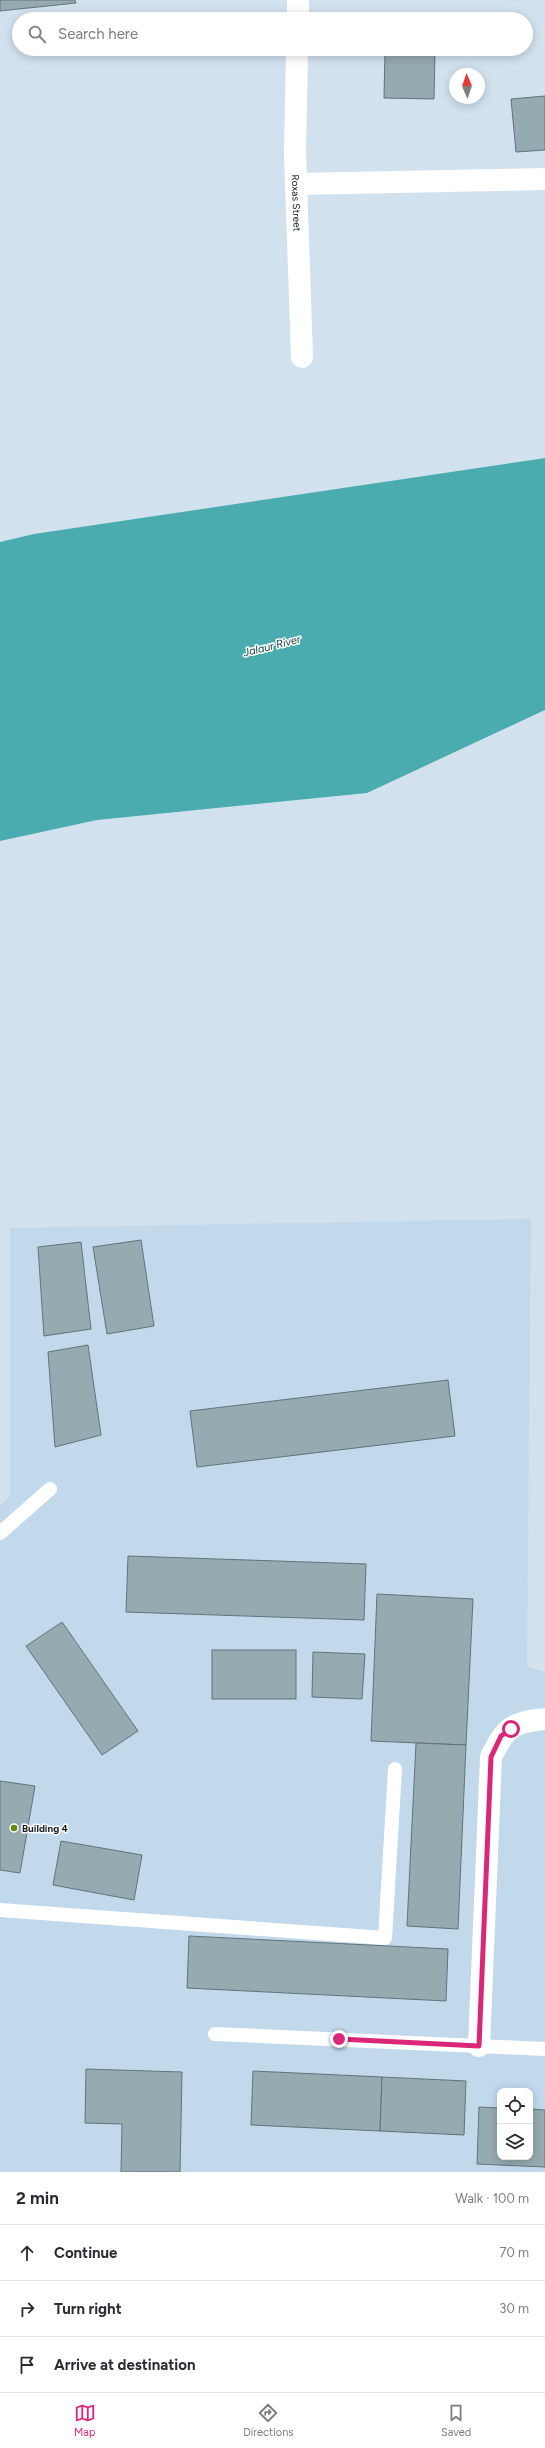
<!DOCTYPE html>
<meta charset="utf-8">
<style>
body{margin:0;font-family:Figtree,sans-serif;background:#f7f7f7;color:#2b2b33}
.controls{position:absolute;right:12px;bottom:12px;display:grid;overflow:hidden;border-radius:8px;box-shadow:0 2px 10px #0003}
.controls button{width:36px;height:36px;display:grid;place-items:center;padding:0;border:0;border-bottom:1px solid #e1e1e2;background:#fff;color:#2b2b33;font:20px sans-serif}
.compass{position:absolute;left:449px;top:68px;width:36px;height:36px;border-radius:50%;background:#fff;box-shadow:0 2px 10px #0003;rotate:358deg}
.stop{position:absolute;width:12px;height:12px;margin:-9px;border:3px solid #db2777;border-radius:50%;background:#fff}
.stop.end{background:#db2777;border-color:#fff;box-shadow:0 1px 4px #0008}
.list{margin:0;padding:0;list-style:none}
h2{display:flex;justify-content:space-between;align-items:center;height:52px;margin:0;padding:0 16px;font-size:17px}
h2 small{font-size:13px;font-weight:400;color:#7c7c81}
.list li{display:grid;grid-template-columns:26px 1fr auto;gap:12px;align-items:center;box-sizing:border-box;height:56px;padding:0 16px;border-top:1px solid #e1e1e2}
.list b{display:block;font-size:15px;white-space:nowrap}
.list em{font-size:13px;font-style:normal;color:#7c7c81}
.icon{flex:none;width:22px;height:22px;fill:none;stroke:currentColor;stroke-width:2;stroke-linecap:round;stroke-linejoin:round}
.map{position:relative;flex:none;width:545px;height:2172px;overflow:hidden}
.search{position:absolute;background:#fff;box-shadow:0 2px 10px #0003;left:12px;right:12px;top:12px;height:44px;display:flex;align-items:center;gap:10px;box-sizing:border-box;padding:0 14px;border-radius:22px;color:#7c7c81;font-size:15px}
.sheet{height:220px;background:#fff}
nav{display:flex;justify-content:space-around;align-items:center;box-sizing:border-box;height:56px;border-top:1px solid #e1e1e2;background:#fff;font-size:11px;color:#7c7c81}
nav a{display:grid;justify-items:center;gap:2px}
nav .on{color:#db2777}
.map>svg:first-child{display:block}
.built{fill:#c2d8eb;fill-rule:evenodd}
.water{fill:#4bacaf}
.building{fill:#96aab1;stroke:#61747b}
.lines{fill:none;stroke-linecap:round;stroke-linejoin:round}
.service{stroke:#fff;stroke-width:14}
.minor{stroke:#fff;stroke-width:22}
.route{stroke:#db2777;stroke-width:5}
.poi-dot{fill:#5e8916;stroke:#fff;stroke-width:1.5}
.labels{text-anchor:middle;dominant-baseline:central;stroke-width:3;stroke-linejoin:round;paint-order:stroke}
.street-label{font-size:10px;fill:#141a1e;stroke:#fff}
.poi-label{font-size:10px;font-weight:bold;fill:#141a1e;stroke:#fff;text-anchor:start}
.water-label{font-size:11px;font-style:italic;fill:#134041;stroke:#fff}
</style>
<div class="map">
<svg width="545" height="2172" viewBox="0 0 545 2172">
<rect width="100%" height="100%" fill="#d2e1ee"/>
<path class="built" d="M531,1219L527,1667L545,1672V2172H0V1506L10,1495V1228ZM500,2091H530V2157H500Z"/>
<path class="water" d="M545,458V710L367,793L97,820L0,841V542L34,534Z"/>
<g class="building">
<path d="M0,0H75L76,3L0,11Z"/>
<path d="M385,49H435L434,99L384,98Z"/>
<path d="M545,96V150L516,152L511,99Z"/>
<path d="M141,1240L154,1326L107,1334L93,1247Z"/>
<path d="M81,1242L91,1329L44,1336L38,1247Z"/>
<path d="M88,1345L101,1435L55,1447L48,1352Z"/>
<path d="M448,1380L455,1436L197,1467L190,1411Z"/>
<path d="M128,1556L366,1564L364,1620L126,1612Z"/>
<path d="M377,1594L473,1599L466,1745L371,1741Z"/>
<path d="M62,1622L138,1731L102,1755L26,1646Z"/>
<rect x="212" y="1650" width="84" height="49"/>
<path d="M313,1652L365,1654L362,1699L312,1697Z"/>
<path d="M416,1743L466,1745L458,1929L407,1926Z"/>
<path d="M0,1781L35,1786L20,1873L0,1870Z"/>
<path d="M61,1841L142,1855L134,1900L53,1885Z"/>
<path d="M189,1936L448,1949L446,2001L187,1988Z"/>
<path d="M86,2069L182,2072L180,2172H121L122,2124L85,2123Z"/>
<path d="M253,2071L382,2077L380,2131L251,2125Z"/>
<path d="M382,2077L466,2081L464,2135L380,2131Z"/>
<path d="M479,2107L500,2108V2157H530V2109L545,2110V2167L477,2164Z"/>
</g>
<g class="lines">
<g class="service">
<path d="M0,1533L50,1489"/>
<path d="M0,1910L385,1938L395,1769"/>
<path d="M215,2034L545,2049"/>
</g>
<g class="minor">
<path d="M298,19V0"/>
<path id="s1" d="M297,49L295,153L302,357"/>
<path d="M296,184L545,179"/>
<path d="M479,2046L491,1757C505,1728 512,1722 545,1719"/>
</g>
</g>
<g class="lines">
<path class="route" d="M339,2039L479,2046L491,1757L501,1736L511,1729"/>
</g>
<circle class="poi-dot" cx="14" cy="1828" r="4"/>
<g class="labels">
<g class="street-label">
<text stroke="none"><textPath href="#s1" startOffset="154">Roxas Street</textPath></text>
</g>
<g class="poi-label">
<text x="22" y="1828">Building 4</text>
</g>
<g class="water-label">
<text transform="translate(272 646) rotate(-14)">Jalaur River</text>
</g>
</g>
</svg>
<div class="controls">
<button><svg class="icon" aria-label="locate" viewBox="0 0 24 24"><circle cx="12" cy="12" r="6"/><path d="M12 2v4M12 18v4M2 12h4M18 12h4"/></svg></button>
<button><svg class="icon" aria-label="layers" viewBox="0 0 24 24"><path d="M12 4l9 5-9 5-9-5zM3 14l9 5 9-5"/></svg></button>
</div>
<svg class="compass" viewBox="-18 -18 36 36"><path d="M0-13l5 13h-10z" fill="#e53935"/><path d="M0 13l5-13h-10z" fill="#7c7c81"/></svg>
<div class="stop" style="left:511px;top:1729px"></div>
<div class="stop end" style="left:339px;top:2039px"></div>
<div class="search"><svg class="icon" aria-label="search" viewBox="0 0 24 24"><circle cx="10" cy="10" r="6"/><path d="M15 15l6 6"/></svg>Search here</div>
</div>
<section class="sheet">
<h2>2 min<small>Walk · 100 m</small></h2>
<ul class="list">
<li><svg class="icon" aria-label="ahead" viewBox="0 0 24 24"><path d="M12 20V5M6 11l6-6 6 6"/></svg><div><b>Continue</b></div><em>70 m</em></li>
<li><svg class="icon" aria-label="right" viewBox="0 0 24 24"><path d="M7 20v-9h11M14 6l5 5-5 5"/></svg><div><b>Turn right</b></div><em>30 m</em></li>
<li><svg class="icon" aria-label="arrive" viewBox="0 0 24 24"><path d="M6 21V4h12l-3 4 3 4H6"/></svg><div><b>Arrive at destination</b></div></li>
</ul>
</section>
<nav>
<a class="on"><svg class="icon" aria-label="map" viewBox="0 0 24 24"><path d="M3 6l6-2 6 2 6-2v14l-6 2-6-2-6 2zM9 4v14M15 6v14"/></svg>Map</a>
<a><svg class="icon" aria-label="directions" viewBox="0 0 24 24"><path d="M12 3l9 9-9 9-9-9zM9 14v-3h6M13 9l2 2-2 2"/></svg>Directions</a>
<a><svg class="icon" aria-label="saved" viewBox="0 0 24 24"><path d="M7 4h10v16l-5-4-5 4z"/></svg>Saved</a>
</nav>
